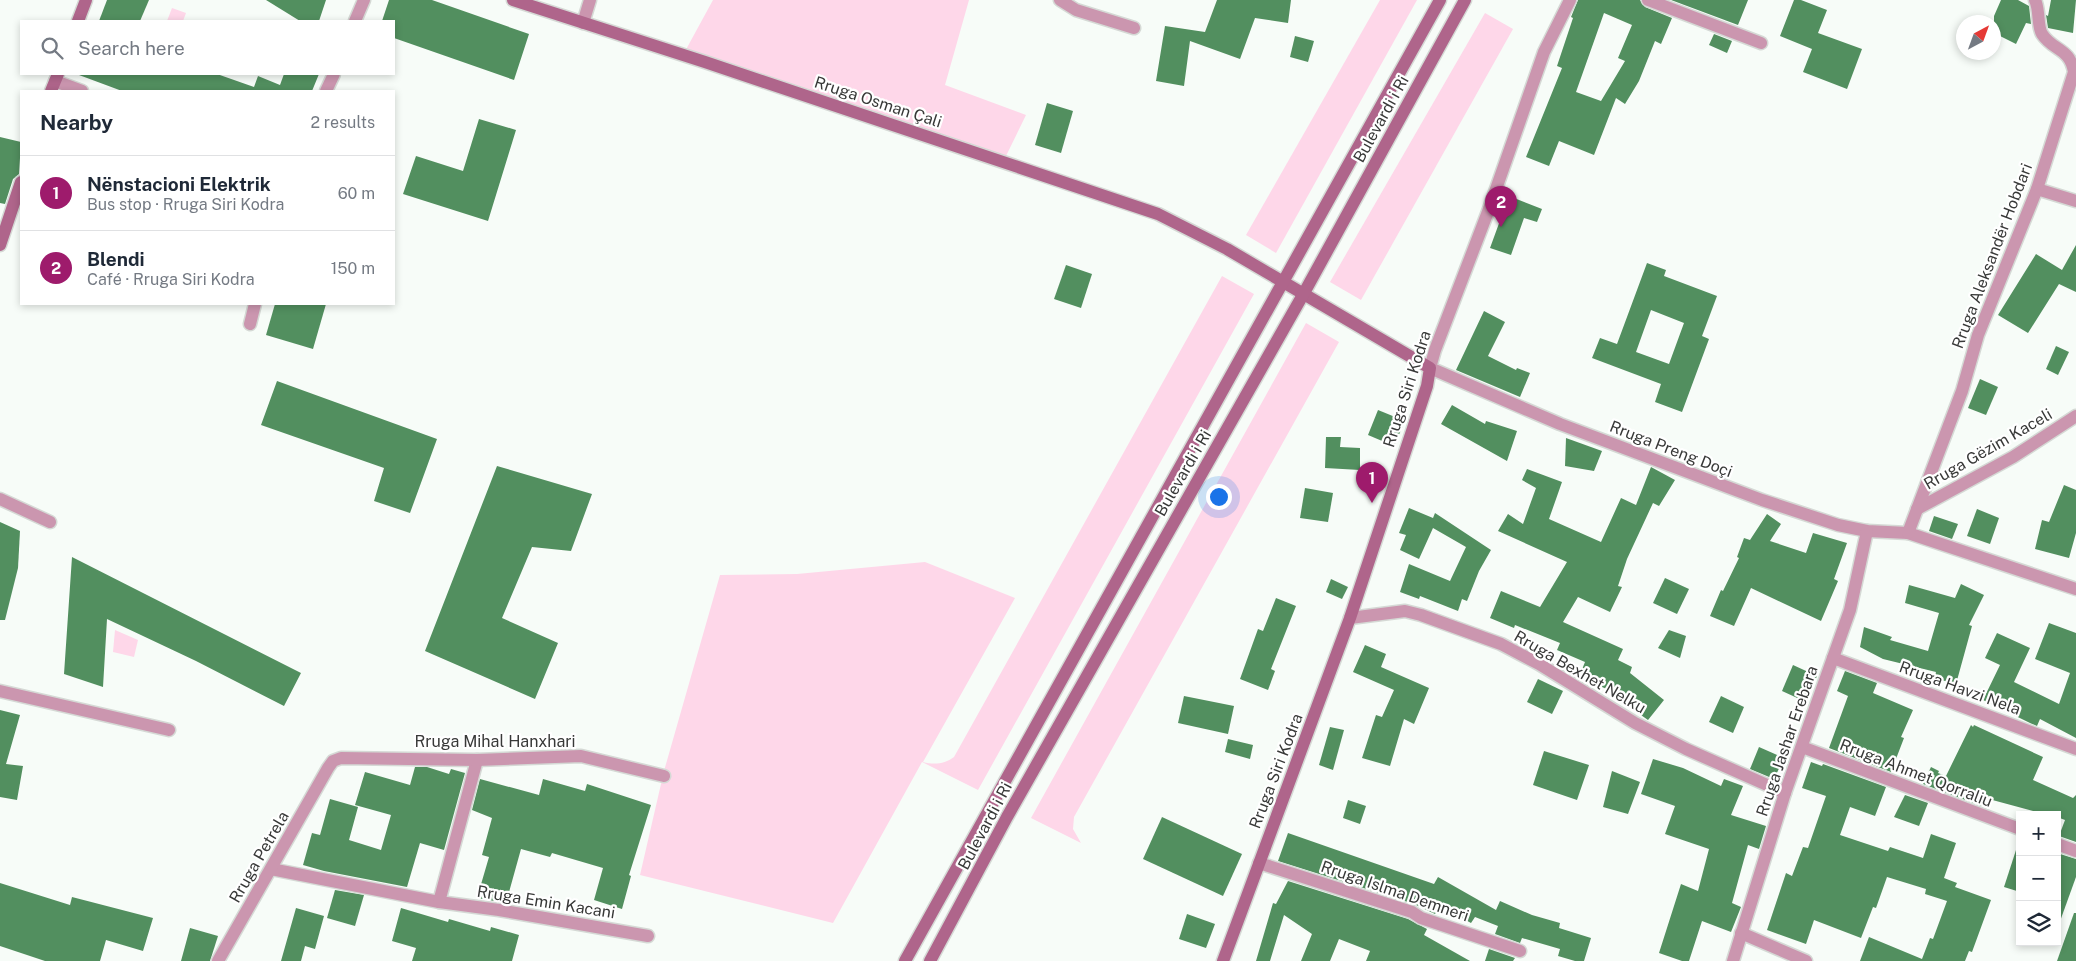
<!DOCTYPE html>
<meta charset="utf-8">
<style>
body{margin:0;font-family:"Public Sans",sans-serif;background:#f6f6f7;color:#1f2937}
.controls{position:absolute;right:15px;bottom:15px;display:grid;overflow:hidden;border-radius:0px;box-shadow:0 2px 8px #0003}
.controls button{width:45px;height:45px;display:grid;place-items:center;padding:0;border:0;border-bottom:1px solid #e0e1e3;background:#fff;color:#1f2937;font:25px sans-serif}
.compass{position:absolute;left:1956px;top:15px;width:45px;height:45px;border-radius:50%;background:#fff;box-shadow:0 2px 8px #0003;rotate:41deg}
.you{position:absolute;left:1218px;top:496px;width:18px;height:18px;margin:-12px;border:4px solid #fff;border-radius:50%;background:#1a73e8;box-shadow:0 0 0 8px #1a73e833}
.badge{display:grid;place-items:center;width:32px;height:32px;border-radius:50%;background:#9e1b6c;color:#fff;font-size:16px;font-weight:700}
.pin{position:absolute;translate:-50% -41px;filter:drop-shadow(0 1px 2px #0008)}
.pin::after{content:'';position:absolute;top:26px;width:18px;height:15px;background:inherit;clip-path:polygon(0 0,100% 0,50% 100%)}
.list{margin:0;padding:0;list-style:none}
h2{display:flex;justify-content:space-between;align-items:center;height:65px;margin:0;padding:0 20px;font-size:21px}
h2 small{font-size:16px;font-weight:400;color:#747a83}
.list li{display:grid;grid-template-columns:32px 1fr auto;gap:15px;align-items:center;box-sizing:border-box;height:75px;padding:0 20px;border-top:1px solid #e0e1e3}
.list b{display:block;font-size:19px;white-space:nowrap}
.list p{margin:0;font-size:16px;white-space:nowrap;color:#747a83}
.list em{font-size:16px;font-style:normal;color:#747a83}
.icon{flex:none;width:28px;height:28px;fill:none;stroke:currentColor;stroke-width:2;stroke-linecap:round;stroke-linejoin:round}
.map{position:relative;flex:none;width:2076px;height:961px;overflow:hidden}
.search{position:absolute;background:#fff;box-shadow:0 2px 8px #0003;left:20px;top:20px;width:375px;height:55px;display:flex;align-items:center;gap:12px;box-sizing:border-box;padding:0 18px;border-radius:0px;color:#747a83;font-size:19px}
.panel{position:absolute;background:#fff;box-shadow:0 2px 8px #0003;left:20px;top:90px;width:375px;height:215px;border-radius:0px}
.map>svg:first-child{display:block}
.green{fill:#fed7e9}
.building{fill:#528f5f;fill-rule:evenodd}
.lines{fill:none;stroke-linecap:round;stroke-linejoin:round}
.street-casing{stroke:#d5d9d5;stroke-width:15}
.secondary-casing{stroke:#d5d9d5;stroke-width:15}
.street{stroke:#cb96af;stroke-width:12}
.secondary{stroke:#af658b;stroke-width:12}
.labels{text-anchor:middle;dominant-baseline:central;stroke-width:4.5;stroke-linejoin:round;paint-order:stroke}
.street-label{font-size:16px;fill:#383938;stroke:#fff}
</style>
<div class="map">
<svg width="2076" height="961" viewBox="0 0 2076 961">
<rect width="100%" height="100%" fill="#f7fcf8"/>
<g class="green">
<path d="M713,0H969L945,85L1026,115L1005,158L683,55Z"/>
<path d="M1380,0H1417L1276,253L1246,235Z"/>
<path d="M172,8L186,13L183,21H167Z"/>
<path d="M1485,13L1513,29L1361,300L1330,282Z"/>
<path d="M1222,276L1254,294L978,790L922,762L833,923L640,875L664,771L720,575L797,574L925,562L1015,598L923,762C934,765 945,764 954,757Z"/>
<path d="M1306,323L1339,342L1074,817L1073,829L1081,843L1031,818Z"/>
<path d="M115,630L138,640L134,657L113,652Z"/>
</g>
<g class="building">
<path d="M107,0H149L140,21H99Z"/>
<path d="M266,0H326L319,21H300Z"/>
<path d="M389,0H432L529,34L514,80L394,38V21H382Z"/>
<path d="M1217,0H1291L1288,23L1255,18L1240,59L1190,41L1184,86L1156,81L1165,26L1205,32Z"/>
<path d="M1578,0H1640L1645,7L1672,18L1661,44L1655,41L1639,81L1625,104L1616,98L1594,155L1559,141L1549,166L1526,157L1562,68L1557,66L1573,18L1571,17ZM1604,13L1632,25L1618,58L1625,61L1601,101L1576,92Z"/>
<path d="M1671,0H1748L1738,25Z"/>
<path d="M1794,0H1801L1827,10L1818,33L1862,49L1847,89L1803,72L1812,49L1780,36Z"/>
<path d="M2001,0H2018L2029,6L2031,24L2026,23L2016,44L1994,33V16Z"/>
<path d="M2051,0H2076L2073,33L2048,28L2046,15L2048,16Z"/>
<path d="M1714,34L1732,41L1727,53L1709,45Z"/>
<path d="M1295,36L1314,41L1308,62L1290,57Z"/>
<path d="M79,74H217L254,87L258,76L280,85L284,74H319L312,91H122L79,75Z"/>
<path d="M1047,103L1073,111L1061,153L1035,145Z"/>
<path d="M479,119L516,130L488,221L403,194L416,156L463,171Z"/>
<path d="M0,137L21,142L19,174L13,179L5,204L0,203Z"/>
<path d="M1509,196L1542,209L1537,222L1524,218L1511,255L1490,248Z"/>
<path d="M2076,245V292L2059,284L2028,333L1998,315L2036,254L2062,270Z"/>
<path d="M1647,263L1666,270L1664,276L1717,296L1702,336L1709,339L1682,412L1655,402L1661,384L1592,358L1600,338L1617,344ZM1651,310L1684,323L1669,364L1636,352Z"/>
<path d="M1066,265L1092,274L1081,308L1054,299Z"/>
<path d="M275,304H326L313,349L266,335Z"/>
<path d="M1484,311L1505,322L1488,356L1516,370L1517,368L1530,373L1520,397L1456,370Z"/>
<path d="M2056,346L2069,352L2058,375L2046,369Z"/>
<path d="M1980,379L1998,387L1986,415L1968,408Z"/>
<path d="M277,381L437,439L410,513L374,501L384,468L261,425Z"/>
<path d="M1452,405L1485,424L1486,421L1517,431L1507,461L1441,424Z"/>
<path d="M1378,410L1405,421L1394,446L1368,435Z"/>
<path d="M1326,437H1341L1340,447L1360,448V470L1325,468Z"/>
<path d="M1566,438L1602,451L1594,471L1565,466Z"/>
<path d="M497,466L592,494L571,551L532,547L502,618L558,643L535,699L425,651Z"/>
<path d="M1651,467L1675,480L1659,506L1653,503L1627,559L1618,586L1622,587L1610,612L1578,597L1563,622L1623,649L1618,660L1632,667L1630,673L1664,700L1648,720L1621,701L1625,697L1579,677L1585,662L1557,650L1560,643L1515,625L1514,628L1490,618L1501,591L1540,607L1567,562L1498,531L1508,514L1523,524L1536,488L1522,480L1527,469L1562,482L1549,519L1601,542L1621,498L1636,505Z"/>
<path d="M2064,485L2076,490V533L2069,558L2035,549L2042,520L2049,522Z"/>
<path d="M1305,488L1333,493L1328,522L1300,518Z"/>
<path d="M1409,508L1433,518L1435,513L1491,550L1479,571L1467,601L1462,599L1458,611L1420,596L1419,599L1400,592L1409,564L1450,581L1466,547L1433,528L1419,559L1400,550L1406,535L1399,533Z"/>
<path d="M1977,509L1999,518L1990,544L1967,536Z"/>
<path d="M1767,514L1781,524L1770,541L1806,553L1813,533L1847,543L1834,579L1838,581L1821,621L1751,588L1734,626L1710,616L1721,590L1723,591L1739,558L1737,557L1744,538L1750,540Z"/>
<path d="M1934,516L1958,524L1952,539L1929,531Z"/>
<path d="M0,522L20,531L18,568L5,620H0Z"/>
<path d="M72,557L301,673L284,706L196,661L107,619L103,687L64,674Z"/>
<path d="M1665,578L1689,589L1677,614L1653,603Z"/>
<path d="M1331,579L1348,587L1342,599L1326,592Z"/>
<path d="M1961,584L1984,595L1969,625L1972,626L1956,684L1934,678L1936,672L1883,659L1860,647L1864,627L1892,637L1890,640L1928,651L1939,613L1905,603L1909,585L1955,598Z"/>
<path d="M1276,598L1296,606L1271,669L1275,671L1268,690L1240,679L1258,629L1263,631Z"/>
<path d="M2049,623L2076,633V738L2040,719L2037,726L2030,723L1983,700L2000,665L1985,658L1997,633L2030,648L2014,682L2059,704L2070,673L2035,659Z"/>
<path d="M1669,630L1686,636L1680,658L1658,648Z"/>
<path d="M1365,645L1386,654L1381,667L1429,688L1414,724L1404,719L1390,766L1362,758L1376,715L1382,717L1394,690L1353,672Z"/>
<path d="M1793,665L1817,676L1806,702L1782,691Z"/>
<path d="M1845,671L1877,683L1873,693L1913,710L1901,737L1904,738L1891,772L1829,748L1848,696L1837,691Z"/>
<path d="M1538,679L1563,691L1552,714L1527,702Z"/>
<path d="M1184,696L1234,706L1228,734L1178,723Z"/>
<path d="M1721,696L1744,707L1733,733L1709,722Z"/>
<path d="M0,710L20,715L6,764L23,766L17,800L0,797Z"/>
<path d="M1971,725L1973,727L1974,725L2043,757L2033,780L2073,798L2076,795V842L2059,836L2065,820L2057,817V815H2048L1985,798L1981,806L1923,784L1931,767L1939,771L1938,773L1946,776Z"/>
<path d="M1330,727L1344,730L1333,770L1319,765Z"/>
<path d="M1228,739L1253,745L1250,759L1225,752Z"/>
<path d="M1759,747L1784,758L1774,779L1750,769Z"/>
<path d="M1544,751L1589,765L1577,800L1533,785Z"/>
<path d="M1653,759L1683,768L1721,786L1724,779L1743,786L1731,815L1766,826L1759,849L1748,845L1732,903L1741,907L1731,932L1702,921L1689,961H1682L1659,953L1681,884L1698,891L1709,849L1665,834L1675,806L1641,794Z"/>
<path d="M1811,762L1822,766L1823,764L1886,787L1875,816L1850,807L1840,835L1888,851L1890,847L1923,858L1931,834L1956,843L1944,878L1957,883L1955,887L1991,900L1972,952L1969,951L1965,961H1860L1869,937L1922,959L1930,938L1933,939L1947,901L1925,894L1926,889L1887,877L1876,908L1873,907L1861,938L1814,920L1806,944L1767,930L1786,873L1792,876L1803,847L1808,848L1826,796L1802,788Z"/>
<path d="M415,767H427L449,774L451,769L465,773L444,850L420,843L407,887L324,871L303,865L312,833L320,835L330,799L358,807L349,840L381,850L391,815L355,805L365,772L410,785Z"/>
<path d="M1612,771L1640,782L1628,814L1603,807Z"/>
<path d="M480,779L539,795L543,779L585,791L587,784L651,805L629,875L631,876L622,909L594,900L603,868L552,853L550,857L521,849L506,903L477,898L489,857L482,855L492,818L472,810Z"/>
<path d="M1905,795L1928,803L1919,826L1894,817Z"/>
<path d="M1348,800L1366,806L1360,824L1343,818Z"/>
<path d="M1162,817L1242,854L1223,896L1143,859Z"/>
<path d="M1288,833L1434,884L1438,877L1496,910L1500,901L1532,915L1560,923L1559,928L1591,938L1584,961H1575L1558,956L1560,949L1522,938L1520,943L1495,934L1498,926L1475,917L1471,923L1440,906L1435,914L1414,904L1278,861Z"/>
<path d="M2017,847L2020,848V892L2004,887Z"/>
<path d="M2057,853L2076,859V877L2059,924L2057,923Z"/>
<path d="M1288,881L1408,919L1427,929L1424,935L1470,961H1366L1370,951L1339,939L1330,961H1301L1312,934L1284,915L1270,961H1256L1273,903L1276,904Z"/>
<path d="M0,883L70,905L72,897L153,918L143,951L106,940L100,961H45L0,946Z"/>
<path d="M335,890L364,895L355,926L327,918Z"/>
<path d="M296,908L324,916L315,949L305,946L301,961H281Z"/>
<path d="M401,908L448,922L449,919L490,931L491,927L519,935L512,961H412L416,948L392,941Z"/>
<path d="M2074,913H2076V961H2057Z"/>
<path d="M1187,914L1215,924L1206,948L1179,939Z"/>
<path d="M190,928L218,936L210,961H181Z"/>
<path d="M1489,949L1515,958L1513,961H1485Z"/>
</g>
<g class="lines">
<defs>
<g id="street">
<path d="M1060,0L1076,10L1134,28"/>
<path d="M1570,0L1544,52L1489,209L1435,350L1430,368L1560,424L1762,500L1838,525L1867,531L1908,533L2076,589"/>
<path d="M1648,0L1761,43"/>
<path d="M355,21L364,0"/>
<path d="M583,23L590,0"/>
<path d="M55,81L82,91"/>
<path d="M326,91L334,74"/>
<path d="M2037,189L2076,201"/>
<path d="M250,324L255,304"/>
<path d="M0,499L50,522"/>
<path d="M1917,509L2013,457L2076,416"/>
<path d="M1908,533L1962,391L1978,335L2037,189L2074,72C2070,48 2053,51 2042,34C2037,26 2040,10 2035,0"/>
<path d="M1350,618L1405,611L1421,615L1501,644L1539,664L1635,723L1686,749L1785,793"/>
<path d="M1833,658L2076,749"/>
<path d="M0,691L169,730"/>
<path d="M1802,747L2020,829"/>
<path d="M2057,844L2076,851"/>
<path d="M1259,863L1412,912L1421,918L1520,951"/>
<path d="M271,869L439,902L499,910L648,936"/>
<path d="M439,902L477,760"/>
<path d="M1741,933L1806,961"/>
<path d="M218,961L328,768L333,761L341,758L477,760L581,756L664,776"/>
<path d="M1733,961L1785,793L1850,610L1867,531"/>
</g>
<g id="secondary">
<path d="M513,0L705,62L1158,214L1227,249L1430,368L1427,386L1350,618L1223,961"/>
<path d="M78,21L86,0"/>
<path d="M51,91L58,74"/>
<path d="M0,245L21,182"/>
<path d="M905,961L1440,0"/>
<path d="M930,961L1007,817L1304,293L1465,0"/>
</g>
</defs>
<use href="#street" class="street-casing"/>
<use href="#secondary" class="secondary-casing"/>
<use href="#street" class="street"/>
<use href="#secondary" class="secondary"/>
</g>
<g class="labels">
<g class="street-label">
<text transform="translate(878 102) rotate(18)">Rruga Osman Çali</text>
<text transform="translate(1381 119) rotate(-61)">Bulevardi i Ri</text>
<text transform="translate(1992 256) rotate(-69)">Rruga Aleksandër Hobdari</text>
<text transform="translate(1407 389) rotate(-72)">Rruga Siri Kodra</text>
<text transform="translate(1671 449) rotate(21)">Rruga Preng Doçi</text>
<text transform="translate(1988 449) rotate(-30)">Rruga Gëzim Kaceli</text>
<text transform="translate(1183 473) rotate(-60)">Bulevardi i Ri</text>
<text transform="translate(1580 672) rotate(30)">Rruga Bexhet Nelku</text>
<text transform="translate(1960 688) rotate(20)">Rruga Havzi Nela</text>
<text x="495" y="741">Rruga Mihal Hanxhari</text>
<text transform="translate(1787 741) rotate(-71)">Rruga Jashar Erebara</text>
<text transform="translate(1276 771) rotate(-69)">Rruga Siri Kodra</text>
<text transform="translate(1916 773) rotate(21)">Rruga Ahmet Qorraliu</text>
<text transform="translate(985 826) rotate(-62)">Bulevardi i Ri</text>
<text transform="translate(259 857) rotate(-60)">Rruga Petrela</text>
<text transform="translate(1395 891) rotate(19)">Rruga Islma Demneri</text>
<text transform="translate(546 902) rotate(9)">Rruga Emin Kacani</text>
</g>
</g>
</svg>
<div class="controls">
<button>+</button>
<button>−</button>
<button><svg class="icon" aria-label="layers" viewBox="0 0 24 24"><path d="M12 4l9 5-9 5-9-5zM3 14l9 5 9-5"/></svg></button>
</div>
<svg class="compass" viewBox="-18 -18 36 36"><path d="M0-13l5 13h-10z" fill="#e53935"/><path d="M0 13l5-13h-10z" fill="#747a83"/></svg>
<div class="you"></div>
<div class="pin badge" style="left:1372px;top:503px">1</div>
<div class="pin badge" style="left:1501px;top:227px">2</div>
<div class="search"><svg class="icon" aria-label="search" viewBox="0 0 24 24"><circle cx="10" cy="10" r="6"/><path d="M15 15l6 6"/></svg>Search here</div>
<section class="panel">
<h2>Nearby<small>2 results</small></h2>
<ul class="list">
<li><span class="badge">1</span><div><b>Nënstacioni Elektrik</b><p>Bus stop · Rruga Siri Kodra</p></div><em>60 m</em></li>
<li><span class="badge">2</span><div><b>Blendi</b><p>Café · Rruga Siri Kodra</p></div><em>150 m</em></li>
</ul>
</section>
</div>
